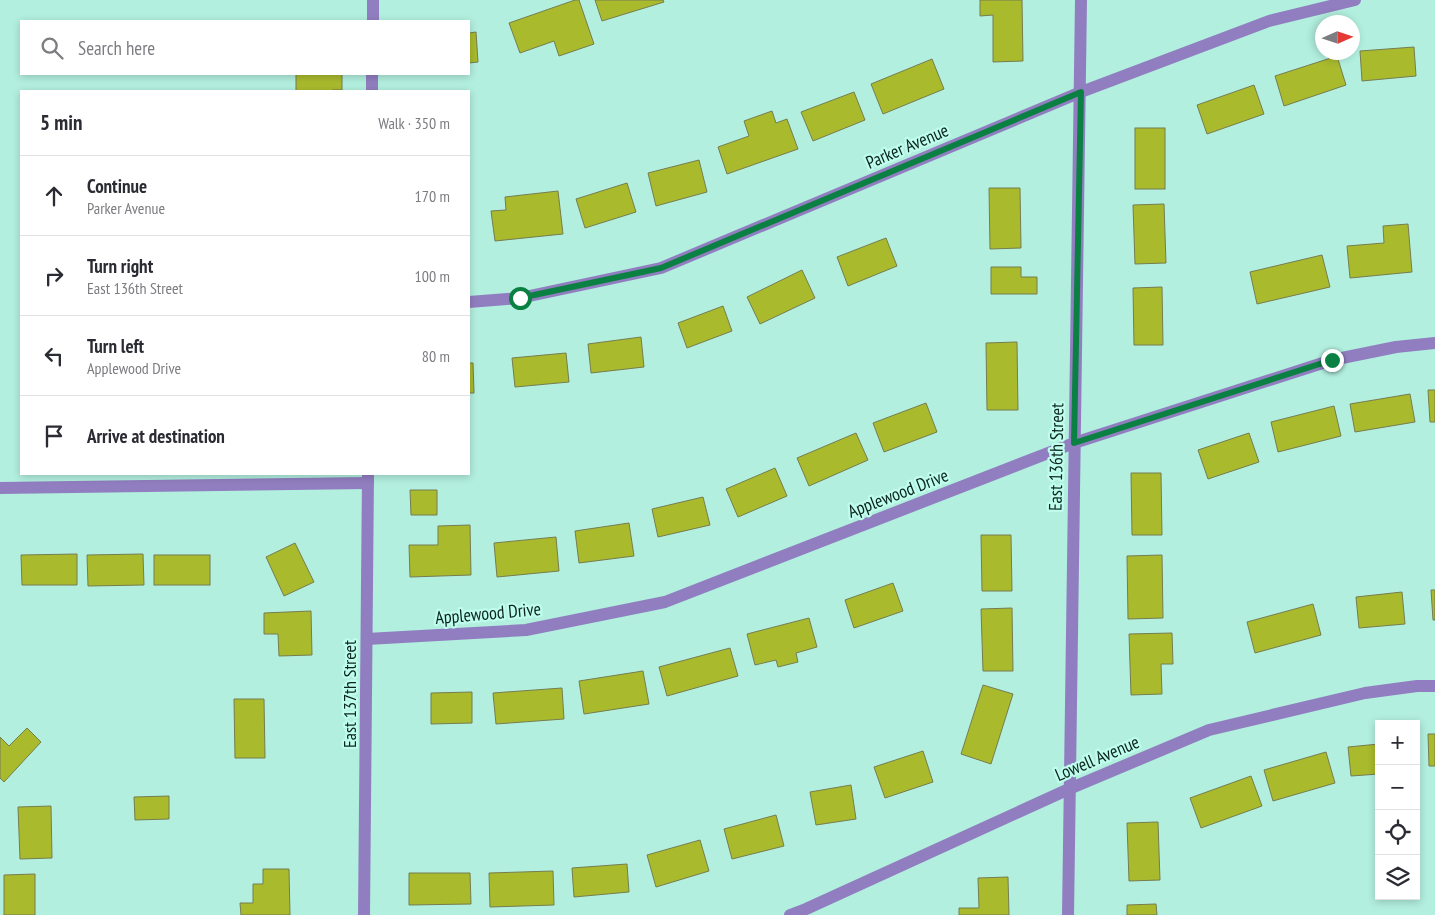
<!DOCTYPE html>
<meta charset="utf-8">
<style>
body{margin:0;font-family:"PT Sans Narrow",sans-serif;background:#f2f2f3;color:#2b2b33}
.controls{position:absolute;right:15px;bottom:15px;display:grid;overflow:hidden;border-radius:0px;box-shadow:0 2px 8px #0003}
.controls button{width:45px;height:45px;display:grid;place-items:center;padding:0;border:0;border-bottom:1px solid #e1e1e2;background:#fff;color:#2b2b33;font:25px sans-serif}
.compass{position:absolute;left:1315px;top:15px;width:45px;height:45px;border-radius:50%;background:#fff;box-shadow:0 2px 8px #0003;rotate:87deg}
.stop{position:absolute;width:15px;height:15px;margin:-11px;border:4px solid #0b8043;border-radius:50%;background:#fff}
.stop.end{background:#0b8043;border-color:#fff;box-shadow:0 1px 5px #0008}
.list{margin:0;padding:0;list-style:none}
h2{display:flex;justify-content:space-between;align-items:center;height:65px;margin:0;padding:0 20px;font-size:21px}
h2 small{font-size:16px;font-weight:400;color:#7c7c81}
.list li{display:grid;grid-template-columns:32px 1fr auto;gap:15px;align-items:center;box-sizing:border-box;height:80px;padding:0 20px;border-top:1px solid #e1e1e2}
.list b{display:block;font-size:19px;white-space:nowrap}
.list p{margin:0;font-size:16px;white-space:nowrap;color:#7c7c81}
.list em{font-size:16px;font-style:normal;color:#7c7c81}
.icon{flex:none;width:28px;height:28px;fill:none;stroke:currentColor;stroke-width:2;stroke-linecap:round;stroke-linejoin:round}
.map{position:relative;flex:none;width:1435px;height:915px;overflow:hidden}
.search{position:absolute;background:#fff;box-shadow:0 2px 8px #0003;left:20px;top:20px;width:450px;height:55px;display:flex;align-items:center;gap:12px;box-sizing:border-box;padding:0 18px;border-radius:0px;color:#7c7c81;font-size:19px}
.panel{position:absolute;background:#fff;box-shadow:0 2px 8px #0003;left:20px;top:90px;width:450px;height:385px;border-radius:0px}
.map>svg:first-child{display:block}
.building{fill:#a9ba2d;stroke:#757d50}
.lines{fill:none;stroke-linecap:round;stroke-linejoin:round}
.street{stroke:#917ec0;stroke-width:12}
.route{stroke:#0b8043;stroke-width:6}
.labels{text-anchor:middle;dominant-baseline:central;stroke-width:4.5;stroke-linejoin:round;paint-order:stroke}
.street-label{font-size:18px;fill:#0a231d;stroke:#bffdec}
</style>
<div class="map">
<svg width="1435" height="915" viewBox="0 0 1435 915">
<rect width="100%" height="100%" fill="#b2efdf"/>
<g class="building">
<path d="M575,0H579L594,44L559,56L554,41L520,53L509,23Z"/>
<path d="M595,0H663L664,2L602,21Z"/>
<path d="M980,0H1022L1023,61L993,62V15L980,16Z"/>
<path d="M476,32L478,62L469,63V33Z"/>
<path d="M1414,47L1416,76L1362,81L1360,51Z"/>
<path d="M1337,56L1346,85L1284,106L1275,76Z"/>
<path d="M932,59L944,89L883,114L871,84Z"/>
<path d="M296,74H342V90H332V91H296Z"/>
<path d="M1254,85L1264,114L1207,134L1197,105Z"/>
<path d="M854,92L865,120L813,141L801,112Z"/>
<path d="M772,111L776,123L787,119L798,149L727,174L718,147L749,136L744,121Z"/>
<rect x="1135" y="128" width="30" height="61"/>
<path d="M699,160L707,192L656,206L648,173Z"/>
<path d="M627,183L636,212L585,228L576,199Z"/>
<path d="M989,188H1020L1021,248L990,249Z"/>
<path d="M558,191L563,234L495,241L491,211L506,210L505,197Z"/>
<path d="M1164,204L1166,263L1135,264L1133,205Z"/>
<path d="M1408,224L1412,272L1350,278L1347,246L1384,243L1383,226Z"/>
<path d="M886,238L897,266L848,286L837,257Z"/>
<path d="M1322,255L1330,287L1257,304L1250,272Z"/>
<path d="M991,267H1021V277H1037V294H991Z"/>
<path d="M802,270L815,298L760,324L747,297Z"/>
<path d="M1162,287L1163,345H1134L1133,288Z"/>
<path d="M723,306L732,331L687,348L678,323Z"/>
<path d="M641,337L644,367L591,373L588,344Z"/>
<path d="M1017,342L1018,410H987L986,343Z"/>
<path d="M566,353L569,382L515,387L512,358Z"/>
<path d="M469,363H473L474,393H469Z"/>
<path d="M1428,390H1435V422H1430Z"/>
<path d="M1410,394L1415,422L1355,432L1350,404Z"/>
<path d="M926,403L937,432L884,452L873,423Z"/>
<path d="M1334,406L1341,436L1278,452L1271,422Z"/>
<path d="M856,433L868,460L809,486L797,458Z"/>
<path d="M1249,433L1259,462L1208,479L1198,450Z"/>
<path d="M775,468L787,496L738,517L726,489Z"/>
<path d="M1131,473H1161L1162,535H1132Z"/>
<path d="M410,490H437V515H411Z"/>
<path d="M703,497L710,525L658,537L652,509Z"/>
<path d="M629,523L634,556L579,563L575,531Z"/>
<path d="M470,525L471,575L410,577L409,545H438V526Z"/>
<path d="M981,535H1011L1012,591H982Z"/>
<path d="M556,537L559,571L497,577L494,543Z"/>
<path d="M295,543L314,582L284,596L266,557Z"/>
<path d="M77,554V585H22L21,555Z"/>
<path d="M143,554L144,585L88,586L87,555Z"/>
<rect x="154" y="555" width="56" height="30"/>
<path d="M1162,555L1163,618L1128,619L1127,556Z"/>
<path d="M893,583L903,611L854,628L845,600Z"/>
<path d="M1431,590H1435V620H1433Z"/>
<path d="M1402,592L1405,624L1359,628L1356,597Z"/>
<path d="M1313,604L1321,635L1255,653L1247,622Z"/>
<path d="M1012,608L1013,671H983L981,609Z"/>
<path d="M311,611L312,655L279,656L278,634H264V613Z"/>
<path d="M809,618L817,647L796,653L798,662L778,667L776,660L755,665L747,634Z"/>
<path d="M1172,633L1173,664H1161L1162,694L1131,695L1129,634Z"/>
<path d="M730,648L738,676L667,696L659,667Z"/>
<path d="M643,671L649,704L584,714L579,681Z"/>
<path d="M983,685L1013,694L991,764L961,754Z"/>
<path d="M562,688L564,719L496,724L493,693Z"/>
<path d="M472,692V723L431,724V693Z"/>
<path d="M234,699H264L265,758H235Z"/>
<path d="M27,728L41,742L4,782L0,778V737L9,746Z"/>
<path d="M1428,734H1435V766H1429Z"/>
<path d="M1379,744V774L1351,776L1348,747Z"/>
<path d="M923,751L933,782L885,798L874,767Z"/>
<path d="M1326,752L1335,783L1273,801L1264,770Z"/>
<path d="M1251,776L1262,806L1201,828L1190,798Z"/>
<path d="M851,785L856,819L816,825L810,792Z"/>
<path d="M169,796V819L135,820L134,797Z"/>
<path d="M51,806L52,858L20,859L18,807Z"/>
<path d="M776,815L784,846L732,859L724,829Z"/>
<path d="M1158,822L1160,880L1129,881L1127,823Z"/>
<path d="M700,840L709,871L656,887L647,855Z"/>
<path d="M627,864L629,892L574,897L572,868Z"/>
<path d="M263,869H289L290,915H241L240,903H253V884H263Z"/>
<path d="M553,871L554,905L490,907L489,873Z"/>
<path d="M409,873H470L471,904L409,905Z"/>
<path d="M35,874V915H4V875Z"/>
<path d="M1008,877L1009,915H959V908H979L978,878Z"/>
<path d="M1156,904L1157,915H1127V905Z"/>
</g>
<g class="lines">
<g class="street">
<path d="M373,21V0"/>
<path d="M372,91V74"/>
<path d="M469,302L520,298L661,268L1081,92L1269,21L1355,0"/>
<path d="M0,488L368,483"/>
<path d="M367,639L526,630L665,602L1074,443L1332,360L1396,347L1435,343"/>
<path d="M364,915L368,474"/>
<path d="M790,915L806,909L1069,789L1209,730L1365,693L1417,686H1435"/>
<path d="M1068,915L1081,0"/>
</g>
</g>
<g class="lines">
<path class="route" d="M520,298L661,268L1081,92L1074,443L1332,360"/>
</g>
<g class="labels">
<g class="street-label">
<text transform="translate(907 146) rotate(-23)">Parker Avenue</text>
<text transform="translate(1056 457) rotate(-89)">East 136th Street</text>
<text transform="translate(898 493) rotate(-21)">Applewood Drive</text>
<text transform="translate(488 613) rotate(-5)">Applewood Drive</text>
<text transform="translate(349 694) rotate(-90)">East 137th Street</text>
<text transform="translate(1097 758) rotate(-23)">Lowell Avenue</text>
</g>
</g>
</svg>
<div class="controls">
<button>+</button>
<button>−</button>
<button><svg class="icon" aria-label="locate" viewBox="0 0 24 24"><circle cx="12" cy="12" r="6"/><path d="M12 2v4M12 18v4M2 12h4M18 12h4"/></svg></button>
<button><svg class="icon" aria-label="layers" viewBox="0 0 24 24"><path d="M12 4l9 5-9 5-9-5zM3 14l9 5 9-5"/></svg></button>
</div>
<svg class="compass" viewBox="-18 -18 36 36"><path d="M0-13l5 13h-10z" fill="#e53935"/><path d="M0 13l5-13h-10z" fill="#7c7c81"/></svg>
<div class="stop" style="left:520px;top:298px"></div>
<div class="stop end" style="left:1332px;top:360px"></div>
<div class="search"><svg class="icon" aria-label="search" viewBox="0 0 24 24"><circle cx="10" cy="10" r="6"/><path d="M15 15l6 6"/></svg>Search here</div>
<section class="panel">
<h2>5 min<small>Walk · 350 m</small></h2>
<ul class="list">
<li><svg class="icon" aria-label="ahead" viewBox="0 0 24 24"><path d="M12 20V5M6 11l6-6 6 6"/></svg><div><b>Continue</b><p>Parker Avenue</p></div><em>170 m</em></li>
<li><svg class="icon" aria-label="right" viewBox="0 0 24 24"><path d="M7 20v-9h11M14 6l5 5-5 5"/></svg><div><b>Turn right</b><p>East 136th Street</p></div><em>100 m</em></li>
<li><svg class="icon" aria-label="left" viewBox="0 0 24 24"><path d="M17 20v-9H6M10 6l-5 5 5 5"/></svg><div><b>Turn left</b><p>Applewood Drive</p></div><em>80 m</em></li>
<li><svg class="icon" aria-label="arrive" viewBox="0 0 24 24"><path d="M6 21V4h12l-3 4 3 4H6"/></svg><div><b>Arrive at destination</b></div></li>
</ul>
</section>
</div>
